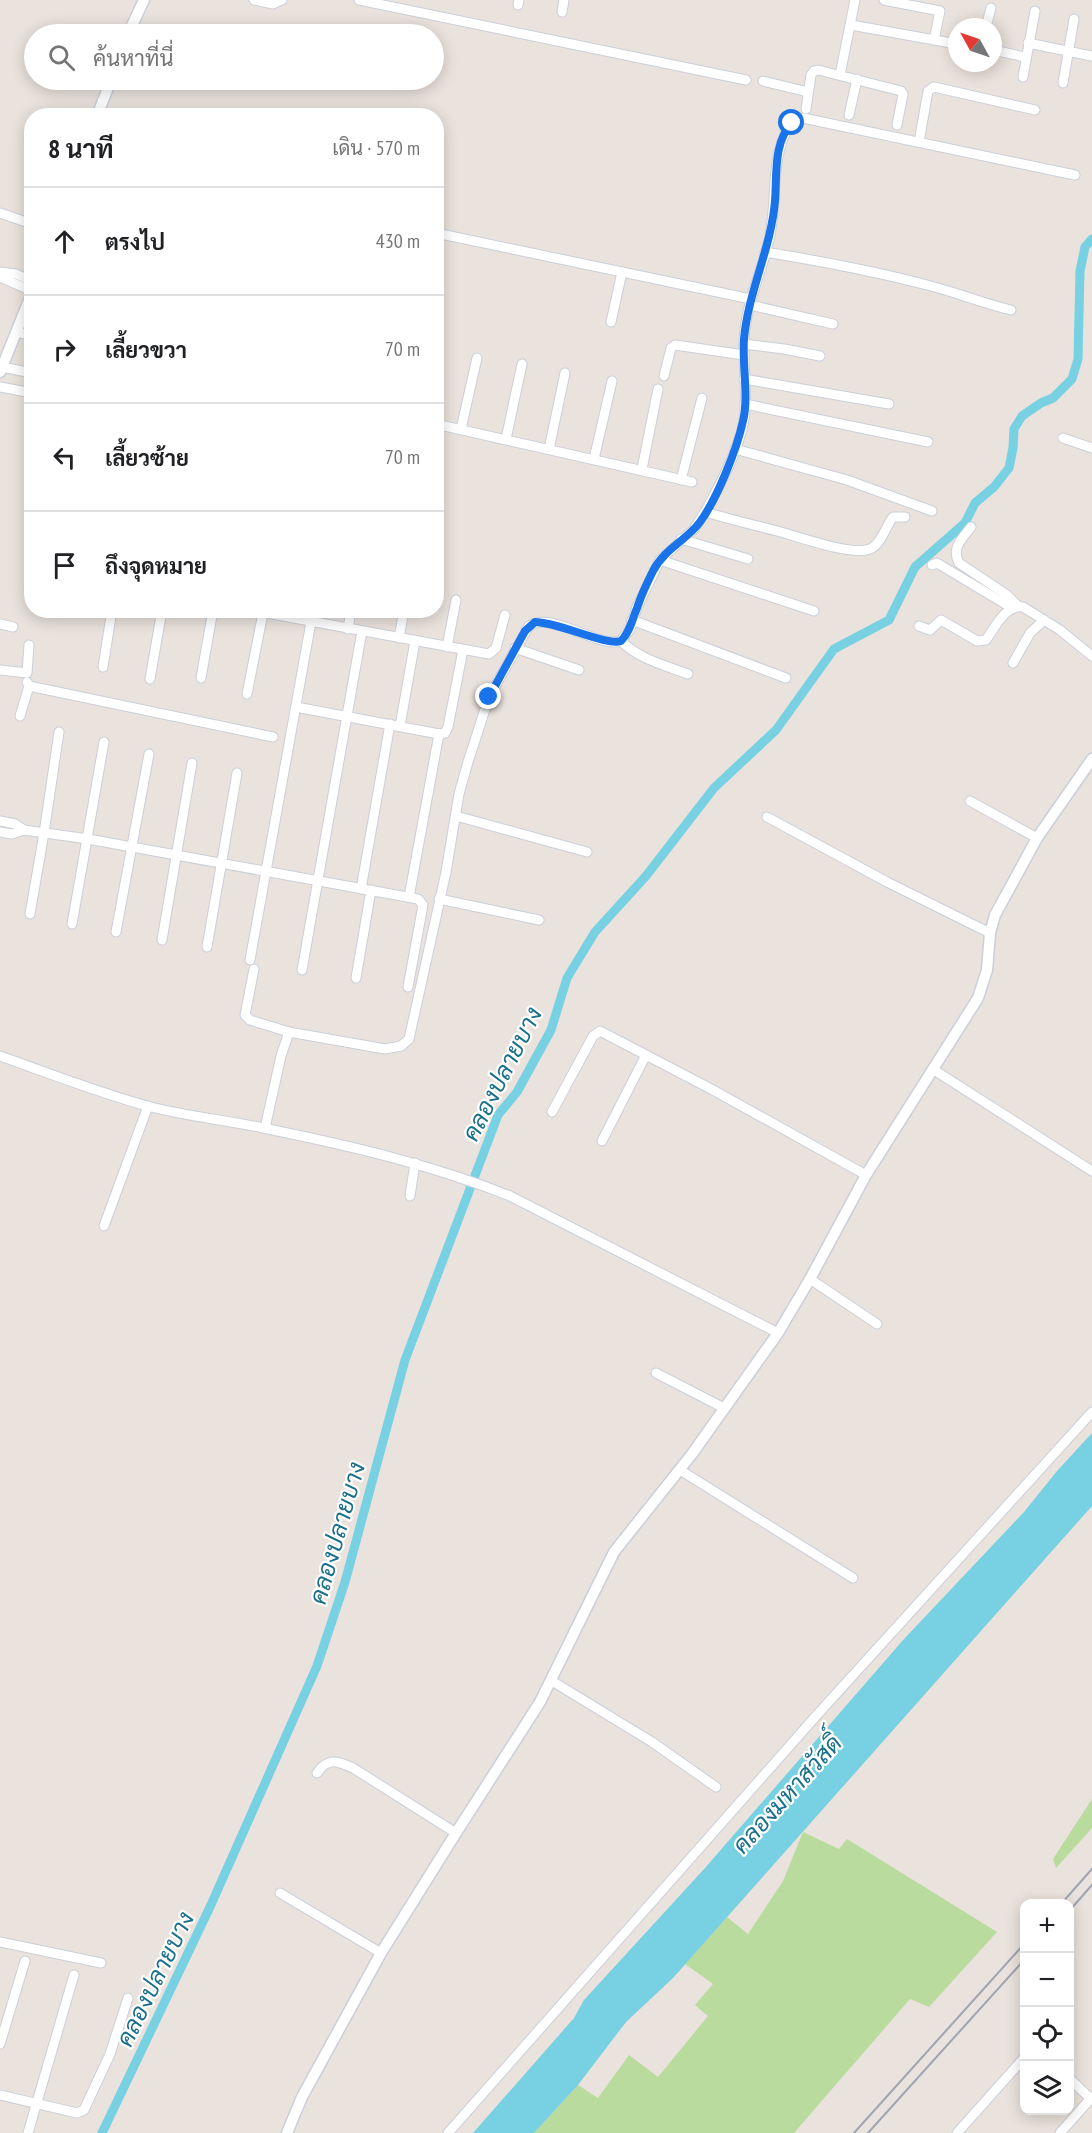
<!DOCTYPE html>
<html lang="th">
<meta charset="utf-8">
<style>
body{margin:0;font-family:"PT Sans Narrow",Sarabun,sans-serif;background:#f6f6f6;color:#202124}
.controls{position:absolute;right:18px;bottom:18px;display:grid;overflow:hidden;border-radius:12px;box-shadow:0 3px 15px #0003}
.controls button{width:54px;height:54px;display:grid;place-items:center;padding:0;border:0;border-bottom:2px solid #e0e0e0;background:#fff;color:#202124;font:30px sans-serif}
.compass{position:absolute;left:948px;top:18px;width:54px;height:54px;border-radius:50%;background:#fff;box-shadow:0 3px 15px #0003;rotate:310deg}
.stop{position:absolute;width:18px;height:18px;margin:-14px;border:4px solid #1a73e8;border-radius:50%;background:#fff}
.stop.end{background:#1a73e8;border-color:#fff;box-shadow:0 2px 6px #0008}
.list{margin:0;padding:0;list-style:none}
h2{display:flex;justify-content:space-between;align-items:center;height:78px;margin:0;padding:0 24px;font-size:26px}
h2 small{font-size:20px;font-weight:400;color:#757577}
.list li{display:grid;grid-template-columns:39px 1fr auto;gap:18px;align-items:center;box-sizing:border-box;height:108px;padding:0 24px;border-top:2px solid #e0e0e0}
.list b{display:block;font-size:22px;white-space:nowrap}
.list em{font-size:20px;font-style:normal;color:#757577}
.icon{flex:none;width:33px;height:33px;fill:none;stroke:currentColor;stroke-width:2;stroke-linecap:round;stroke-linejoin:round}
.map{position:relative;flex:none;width:1092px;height:2133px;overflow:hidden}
.search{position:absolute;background:#fff;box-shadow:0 3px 15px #0003;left:24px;top:24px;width:420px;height:66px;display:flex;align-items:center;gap:15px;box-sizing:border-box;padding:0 21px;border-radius:33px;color:#757577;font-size:22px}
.panel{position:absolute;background:#fff;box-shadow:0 3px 15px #0003;left:24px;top:108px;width:420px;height:510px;border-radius:24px}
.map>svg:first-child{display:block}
.green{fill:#b9db9d}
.water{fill:#78d1e2}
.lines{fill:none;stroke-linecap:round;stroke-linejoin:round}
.canal{stroke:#78d1e2;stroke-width:9}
.minor-casing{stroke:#cacfd9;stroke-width:11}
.tertiary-casing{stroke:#cacfd9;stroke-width:13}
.minor{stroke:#fff;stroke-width:9}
.tertiary{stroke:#fff;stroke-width:10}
.rail{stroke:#9fa4b1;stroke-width:2}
.route{stroke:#1a73e8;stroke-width:8}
.labels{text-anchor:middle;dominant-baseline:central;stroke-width:4.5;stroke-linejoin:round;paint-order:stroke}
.water-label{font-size:24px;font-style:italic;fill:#1a708b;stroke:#fff}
</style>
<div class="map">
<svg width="1092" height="2133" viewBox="0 0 1092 2133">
<rect width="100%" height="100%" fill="#eae2dc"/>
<g class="green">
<path d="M1092,1799V1828L1056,1868L1053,1859Z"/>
<path d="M803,1832L839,1849L847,1839L997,1932L929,2007L910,1999L794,2133H534L578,2085L598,2098L629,2055L658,2077L708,2016L695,2005L713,1984L685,1964L727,1917L748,1934L783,1881Z"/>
</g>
<path class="water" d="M1092,1433V1506L673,1978L626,2022L578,2085L534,2133H473L574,2018L584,2000L705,1868L904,1639L1024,1512L1057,1471Z"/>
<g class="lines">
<path class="canal" d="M102,2133L210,1907L317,1666L345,1582L405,1360L498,1115L517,1092L551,1030L567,978L595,932L646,876L714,788L776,730L834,649L889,620L915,567L965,523L975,503L994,487L1009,468L1013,448L1014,429L1022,416L1041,403L1053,398L1072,379L1078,359L1080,271L1085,247L1092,239"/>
<defs>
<g id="minor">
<path d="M254,0L273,4L282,0"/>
<path d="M359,0L746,80"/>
<path d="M884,0L940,11L934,40"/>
<path d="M518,5L519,0"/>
<path d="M562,12L564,0"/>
<path d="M851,25L957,44"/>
<path d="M986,27L991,8"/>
<path d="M1028,43L1092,56"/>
<path d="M993,50L1025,57"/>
<path d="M840,75L855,0"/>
<path d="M1023,77L1035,11"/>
<path d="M763,81L808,92"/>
<path d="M1063,83L1074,19"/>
<path d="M806,109L811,75L814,71L818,70L901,91L903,94L897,125"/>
<path d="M849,115L857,79"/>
<path d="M919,142L928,91L934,87L1035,110"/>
<path d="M0,213L32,224"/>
<path d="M436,233L751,299"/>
<path d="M765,252C820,261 874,271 927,285C955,292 982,303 1011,310"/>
<path d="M0,272L16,274L32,281"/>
<path d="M0,277L32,291"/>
<path d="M750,305L833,324"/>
<path d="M22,316L32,319"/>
<path d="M611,322L622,272"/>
<path d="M17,332L32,336"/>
<path d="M744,344L784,349L820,356"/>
<path d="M2,367L32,373"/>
<path d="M664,376L671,348L675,345L744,355"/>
<path d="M744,379L889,404"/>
<path d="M0,387L32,393"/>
<path d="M745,404L928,442"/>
<path d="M436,424L692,482"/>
<path d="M461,429L477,358"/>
<path d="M1063,438L1092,448"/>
<path d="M506,439L522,364"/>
<path d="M549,449L565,373"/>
<path d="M735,449L847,480L932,511"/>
<path d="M594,459L612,381"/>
<path d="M642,469L658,389"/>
<path d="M681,480L702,398"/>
<path d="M705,512C721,483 738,452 744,420C748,397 743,366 744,342C745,306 761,274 769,240C777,206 771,168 784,136C788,125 794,122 803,118L1075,175"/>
<path d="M971,527C962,539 951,548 959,563L1007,595L1018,606"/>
<path d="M681,539L748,559"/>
<path d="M660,560L814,611"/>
<path d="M932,565L937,563L1012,608"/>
<path d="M250,610L489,654L496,648L505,615"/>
<path d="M632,620L786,678"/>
<path d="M0,624L13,627"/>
<path d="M919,626L930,630L941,620L977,641L986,640C995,627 1006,604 1023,607L1060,630L1092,656"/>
<path d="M348,629L351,610"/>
<path d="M399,638L404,610"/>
<path d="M621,641C639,659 664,665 688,674"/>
<path d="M447,647L456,600"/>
<path d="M515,648L579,670"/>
<path d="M1013,663L1030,633L1044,620"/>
<path d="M103,667L112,610"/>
<path d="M0,670L27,673L29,645"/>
<path d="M201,678L213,610"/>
<path d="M150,679L162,610"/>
<path d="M29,686L273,737"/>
<path d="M247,694L263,613"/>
<path d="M296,707L439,734L445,733L448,727L463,650"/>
<path d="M20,716L29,686L27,682"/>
<path d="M400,726L415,641"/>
<path d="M970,801L1037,838"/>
<path d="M456,816L587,852"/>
<path d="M767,817L887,882L990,933"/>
<path d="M0,821L15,824L24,830"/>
<path d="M0,832L12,834L24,830L88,839L418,899L423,905L408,987"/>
<path d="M361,889L390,724"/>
<path d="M409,897L439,734"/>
<path d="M439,899L539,920"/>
<path d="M30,914L44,833L59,732"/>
<path d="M72,924L104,742"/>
<path d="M116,932L149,754"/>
<path d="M162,940L192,763"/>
<path d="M207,947L237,773"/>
<path d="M250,960L311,622"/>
<path d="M254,969L245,1015L250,1020L289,1032"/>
<path d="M302,970L362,631"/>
<path d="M356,978L371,890"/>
<path d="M0,1056C48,1073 97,1092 147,1106C185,1116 225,1120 263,1128C347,1145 430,1164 510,1196L778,1333"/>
<path d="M934,1070L1092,1171"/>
<path d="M552,1112L593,1036L600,1031L713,1090L866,1175"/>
<path d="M265,1128L281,1056L289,1032L385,1049L401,1046L409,1039L446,872L459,794L468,762L489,697L529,626C551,610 599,649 621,641L630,629L637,607L660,560L694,529L705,512C729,519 753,525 777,531C797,536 855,558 872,548C882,542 886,526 893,517H905"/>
<path d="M602,1141L646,1055"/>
<path d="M410,1196L415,1163"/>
<path d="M104,1226L148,1106"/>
<path d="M810,1279L877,1324"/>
<path d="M656,1373L724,1408"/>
<path d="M680,1470L853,1578"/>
<path d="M552,1681L652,1742L716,1787"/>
<path d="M317,1773C328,1757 337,1761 353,1768L456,1833"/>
<path d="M280,1893L381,1953"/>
<path d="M0,1942L101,1963"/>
<path d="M0,2044L25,1961"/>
<path d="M1070,2079L1092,2100"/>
<path d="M0,2095L77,2113L84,2110L110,2054L128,1998"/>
<path d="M28,2133L74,1975"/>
<path d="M448,2133L816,1716L1092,1412"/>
<path d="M957,2133L1024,2058"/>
<path d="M1060,2133L1092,2097"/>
</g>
<g id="tertiary">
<path d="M128,34L144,0"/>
<path d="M97,116L111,80"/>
<path d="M0,372L32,293"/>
<path d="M287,2133L302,2097L381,1953L456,1833L540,1702L614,1552L692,1454L778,1333L810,1279L866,1175L978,998L987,970L990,933L995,915L1037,838L1092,759"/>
</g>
</defs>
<use href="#minor" class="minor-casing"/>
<use href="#tertiary" class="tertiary-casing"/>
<use href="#minor" class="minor"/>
<use href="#tertiary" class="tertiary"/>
<g class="rail">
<path d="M1061,1904L1092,1869"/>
<path d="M1070,1910L1092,1885"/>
<path d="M854,2133L1024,1944"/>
<path d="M868,2133L1024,1960"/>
</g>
</g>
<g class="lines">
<path class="route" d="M489,697L525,631L535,622C558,622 606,646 621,641C630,632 632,620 637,608C641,596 647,583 653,571C665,548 687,540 700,522C717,499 737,449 743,421C749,397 742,365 744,339C748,292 771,249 775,201C777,177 773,142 792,123"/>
</g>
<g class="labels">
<g class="water-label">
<text transform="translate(502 1074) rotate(-63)">คลองปลายบาง</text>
<text transform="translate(337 1533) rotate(-74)">คลองปลายบาง</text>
<text transform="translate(787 1794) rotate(-48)">คลองมหาสวัสดิ์</text>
<text transform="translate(155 1979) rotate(-64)">คลองปลายบาง</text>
</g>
</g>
</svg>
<div class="controls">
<button>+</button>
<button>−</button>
<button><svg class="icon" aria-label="locate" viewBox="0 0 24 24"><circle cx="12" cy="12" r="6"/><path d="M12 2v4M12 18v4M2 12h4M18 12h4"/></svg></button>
<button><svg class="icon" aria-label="layers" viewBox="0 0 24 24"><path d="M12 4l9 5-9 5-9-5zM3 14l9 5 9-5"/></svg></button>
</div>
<svg class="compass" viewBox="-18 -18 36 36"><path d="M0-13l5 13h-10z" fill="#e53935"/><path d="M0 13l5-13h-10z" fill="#757577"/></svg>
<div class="stop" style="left:792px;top:123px"></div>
<div class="stop end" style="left:489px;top:697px"></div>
<div class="search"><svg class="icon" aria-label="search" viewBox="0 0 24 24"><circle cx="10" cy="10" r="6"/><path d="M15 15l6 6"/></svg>ค้นหาที่นี่</div>
<section class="panel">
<h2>8 นาที<small>เดิน · 570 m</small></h2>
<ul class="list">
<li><svg class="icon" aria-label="ahead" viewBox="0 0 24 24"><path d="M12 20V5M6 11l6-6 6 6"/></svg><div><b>ตรงไป</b></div><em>430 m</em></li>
<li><svg class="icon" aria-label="right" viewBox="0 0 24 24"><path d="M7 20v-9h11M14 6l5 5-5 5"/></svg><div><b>เลี้ยวขวา</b></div><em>70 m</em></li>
<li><svg class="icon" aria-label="left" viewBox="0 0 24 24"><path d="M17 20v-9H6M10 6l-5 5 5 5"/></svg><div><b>เลี้ยวซ้าย</b></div><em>70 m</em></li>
<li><svg class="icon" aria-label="arrive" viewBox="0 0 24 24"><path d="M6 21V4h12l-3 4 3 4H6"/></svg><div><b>ถึงจุดหมาย</b></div></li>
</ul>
</section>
</div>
